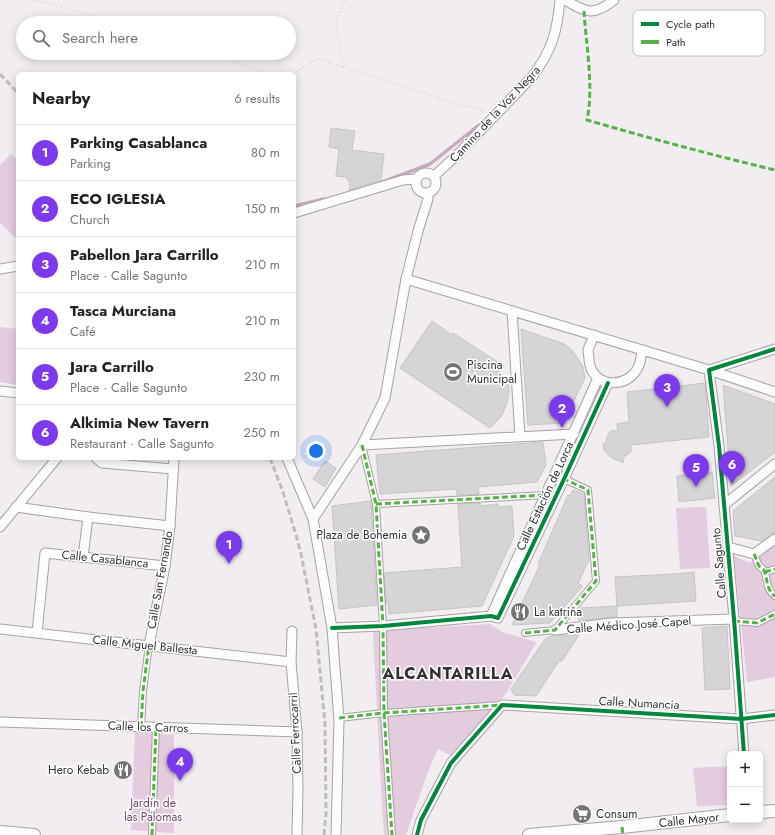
<!DOCTYPE html>
<meta charset="utf-8">
<style>
body{margin:0;font-family:Jost,sans-serif;background:#f2f2f2;color:#222}
.controls{position:absolute;right:12px;bottom:12px;display:grid;overflow:hidden;border-radius:6px;box-shadow:0 2px 10px #0003}
.controls button{width:36px;height:36px;display:grid;place-items:center;padding:0;border:0;border-bottom:1px solid #e0e0e0;background:#fff;color:#222;font:20px sans-serif}
.you{position:absolute;left:316px;top:451px;width:14px;height:14px;margin:-10px;border:3px solid #fff;border-radius:50%;background:#1a73e8;box-shadow:0 0 0 6px #1a73e833}
.badge{display:grid;place-items:center;width:26px;height:26px;border-radius:50%;background:#7c3aed;color:#fff;font-size:13px;font-weight:700}
.pin{position:absolute;translate:-50% -33px;filter:drop-shadow(0 1px 2px #0008)}
.pin::after{content:'';position:absolute;top:21px;width:14px;height:12px;background:inherit;clip-path:polygon(0 0,100% 0,50% 100%)}
.list{margin:0;padding:0;list-style:none}
h2{display:flex;justify-content:space-between;align-items:center;height:52px;margin:0;padding:0 16px;font-size:17px}
h2 small{font-size:13px;font-weight:400;color:#767676}
.list li{display:grid;grid-template-columns:26px 1fr auto;gap:12px;align-items:center;box-sizing:border-box;height:56px;padding:0 16px;border-top:1px solid #e0e0e0}
.list b{display:block;font-size:15px;white-space:nowrap}
.list p{margin:0;font-size:13px;white-space:nowrap;color:#767676}
.list em{font-size:13px;font-style:normal;color:#767676}
.icon{flex:none;width:22px;height:22px;fill:none;stroke:currentColor;stroke-width:2;stroke-linecap:round;stroke-linejoin:round}
.map{position:relative;flex:none;width:775px;height:835px;overflow:hidden}
.search{position:absolute;background:#fff;box-shadow:0 2px 10px #0003;left:16px;top:16px;width:280px;height:44px;display:flex;align-items:center;gap:10px;box-sizing:border-box;padding:0 14px;border-radius:22px;color:#767676;font-size:15px}
.panel{position:absolute;background:#fff;box-shadow:0 2px 10px #0003;left:16px;top:72px;width:280px;height:388px;border-radius:6px}
.map>svg:first-child{display:block}
.green{fill:#e3ccde}
.lines{fill:none;stroke-linecap:round;stroke-linejoin:round}
.stream{stroke:#c8abc3;stroke-width:3.5}
.building{fill:#d6d4d6;stroke:#c7c4c6}
.pedestrian-casing{stroke:#a6a2a5;stroke-width:8}
.minor-casing{stroke:#a6a2a5;stroke-width:11}
.secondary-casing{stroke:#a6a2a5;stroke-width:14}
.path{stroke:#d5d4d5;stroke-width:2;stroke-dasharray:1 3;stroke-linecap:butt}
.pedestrian{stroke:#fdfcfd;stroke-width:6}
.minor{stroke:#fdfcfd;stroke-width:9}
.secondary{stroke:#fdfcfd;stroke-width:12}
.rail{stroke:#bfbdbf;stroke-width:3;stroke-dasharray:6 3;stroke-linecap:butt}
.quiet{stroke:#56b246;stroke-width:3;stroke-dasharray:6 3;stroke-linecap:butt}
.cycleway-casing{stroke:#fff;stroke-width:6}
.cycleway{stroke:#00873e;stroke-width:4}
.labels{text-anchor:middle;dominant-baseline:central;stroke-width:3;stroke-linejoin:round;paint-order:stroke}
.street-label{font-size:12px;fill:#333033;stroke:#fff}
.poi-label{font-size:12px;fill:#333033;stroke:#fff;text-anchor:start}
.park-label{font-size:12px;fill:#77426f;stroke:#fff}
.district-label{font-size:16px;font-weight:bold;letter-spacing:1px;fill:#333033;stroke:#fff}
.key{fill:#fff;stroke:#c2c1c2;stroke-width:1}
.key-label{font-size:11px;fill:#333033}
</style>
<div class="map">
<svg width="775" height="835" viewBox="0 0 775 835">
<rect width="100%" height="100%" fill="#f1edf0"/>
<g class="green">
<path d="M11,154L18,160V240L0,223V165Z"/>
<path d="M0,327L18,329V385L0,382Z"/>
<path d="M706,507L710,568L680,569L676,508Z"/>
<path d="M775,543V677L747,682L734,556L750,563Z"/>
<path d="M490,624L502,632L537,642L503,698L450,755L438,749L427,774L406,835H384L381,788L373,631Z"/>
<path d="M135,732L174,735V833L131,830Z"/>
<path d="M730,766V805L697,806L693,768Z"/>
</g>
<g class="lines">
<g class="stream">
<path d="M380,183L430,164L479,125"/>
<path d="M294,206L324,199"/>
</g>
</g>
<g class="building">
<path d="M331,128L355,131L352,150L384,154L381,180L349,190L350,183L346,177L336,176L339,149L329,147Z"/>
<path d="M432,321L452,335L453,333L504,366L497,375L508,382L509,391L507,403L502,415L497,421L490,428L400,368Z"/>
<path d="M521,329L564,344L572,350L580,362L583,367L585,378L563,423L528,425Z"/>
<path d="M705,383L709,437L631,445V452L624,457L623,463L610,457L604,450L603,444L606,443L607,437L610,431L618,430L617,424L629,422L627,392Z"/>
<path d="M723,385L775,404V452L731,486Z"/>
<path d="M543,442L546,465L537,482L478,487L479,494L457,495L456,489L380,494L376,455Z"/>
<path d="M325,461L336,468L325,487L313,479Z"/>
<path d="M712,472L715,498L679,502L677,476Z"/>
<path d="M775,477V533L772,534L762,541L735,536L733,511Z"/>
<path d="M573,490L584,494L589,560L578,583L583,586L550,623L512,625L520,609V604L522,603L540,565L538,564L568,495L570,496Z"/>
<path d="M371,501L377,605L339,609L332,506Z"/>
<path d="M480,503L481,506L498,504L499,507L512,506L514,536L482,606L389,614L388,604H386L384,573L462,567L458,504Z"/>
<path d="M694,572L696,601L617,606L615,577L674,574Z"/>
<path d="M617,606V617L579,621V609L580,608Z"/>
<path d="M727,626L730,689L705,690L702,628Z"/>
<path d="M579,635L562,661H559L536,696L514,695L511,689L545,639L550,636Z"/>
</g>
<g class="lines">
<defs>
<g id="pedestrian">
<path d="M362,445L376,504L383,626L384,713L392,835"/>
<path d="M376,504L546,495"/>
<path d="M754,554C756,558 757,562 759,566C761,568 765,570 765,573C768,582 766,589 775,596"/>
<path d="M765,572L775,569"/>
<path d="M734,621L757,623L775,614"/>
<path d="M525,633L555,630L596,581L588,490L564,479"/>
<path d="M339,718L384,713L502,705"/>
<path d="M141,727L143,691L149,645"/>
<path d="M152,835L156,727"/>
</g>
<g id="minor">
<path d="M565,0C586,12 593,17 614,0"/>
<circle cx="426" cy="183" r="10"/>
<path d="M434,176L456,156L532,77C552,50 557,33 560,0"/>
<path d="M294,213L403,180L416,179"/>
<path d="M0,269L18,266"/>
<path d="M406,279L709,370L775,392"/>
<path d="M512,311L520,436"/>
<path d="M594,335C593,340 589,345 588,350C588,353 589,356 589,359C590,388 629,391 639,365C641,361 641,355 642,350"/>
<path d="M0,391L18,393"/>
<path d="M362,445L574,434"/>
<path d="M96,458L102,463L173,469"/>
<path d="M287,458L313,519L332,628L339,720L336,835"/>
<path d="M724,505L775,464"/>
<path d="M16,507L88,517L170,526"/>
<path d="M313,519L362,445L385,398L406,279L418,231L428,199V194"/>
<path d="M0,527L57,458"/>
<path d="M728,547L754,554L775,539"/>
<path d="M83,557L88,517"/>
<path d="M491,616L598,378"/>
<path d="M332,628L383,626L491,616L498,618L564,479L608,383"/>
<path d="M0,629L291,662"/>
<path d="M555,630L611,623L734,619"/>
<path d="M292,631L291,662L297,732L298,789L297,835"/>
<path d="M37,633L45,553L165,566"/>
<path d="M149,645L165,566L170,526L174,458"/>
<path d="M0,722L297,732"/>
<path d="M744,754L734,619L719,446L709,370L775,349"/>
<path d="M417,835L421,820L451,763L502,705L741,719L775,715"/>
</g>
<g id="secondary">
<path d="M760,812L775,811"/>
<path d="M0,832L34,835"/>
<path d="M529,835L622,827L730,815"/>
</g>
</defs>
<use href="#pedestrian" class="pedestrian-casing"/>
<use href="#minor" class="minor-casing"/>
<use href="#secondary" class="secondary-casing"/>
<g class="path">
<path d="M33,0L123,23"/>
<path d="M211,53L268,74"/>
<path d="M343,67L336,23L340,11L345,0"/>
<path d="M293,74L317,59L485,112"/>
</g>
<use href="#pedestrian" class="pedestrian"/>
<use href="#minor" class="minor"/>
<use href="#secondary" class="secondary"/>
<g class="rail">
<path d="M0,74L18,93"/>
<path d="M270,458L283,492L296,535L301,554L316,629L325,724L326,813L324,835"/>
</g>
<g class="quiet">
<path d="M584,11C586,44 594,87 587,120C649,138 712,155 775,170"/>
<path d="M362,445L376,504L383,626L384,713L392,835"/>
<path d="M376,504L546,495"/>
<path d="M754,554C756,558 757,562 759,566C761,568 765,570 765,573C768,582 766,589 775,596"/>
<path d="M765,572L775,569"/>
<path d="M734,621L757,623L775,614"/>
<path d="M525,633L555,630L596,581L588,490L564,479"/>
<path d="M339,718L384,713L502,705"/>
<path d="M141,727L143,691L149,645"/>
<path d="M622,827L623,835"/>
<path d="M152,835L156,727"/>
</g>
<defs>
<g id="cycleway">
<path d="M332,628L383,626L491,616L498,618L564,479L608,383"/>
<path d="M744,754L734,619L719,446L709,370L775,349"/>
<path d="M417,835L421,820L451,763L502,705L741,719L775,715"/>
</g>
</defs>
<use href="#cycleway" class="cycleway-casing"/>
<use href="#cycleway" class="cycleway"/>
</g>
<defs>
<symbol id="stadium-disc" viewBox="-11 -11 22 22"><circle r="9.5" fill="#767275" stroke="#fff"/><path d="M0-5a6.5 5 0 1 0 0 10a6.5 5 0 1 0 0-10ZM-3.5-1.8h7v3.6h-7Z" fill="#fff"/></symbol>
<symbol id="sight-disc" viewBox="-11 -11 22 22"><circle r="9.5" fill="#767275" stroke="#fff"/><path d="M0-6L1.8-2.2L6-1.7L2.9 1.2L3.7 5.4L0 3.3L-3.7 5.4L-2.9 1.2L-6-1.7L-1.8-2.2Z" fill="#fff"/></symbol>
<symbol id="restaurant-disc" viewBox="-11 -11 22 22"><circle r="9.5" fill="#767275" stroke="#fff"/><path d="M-5-6h1v4h1v-4h1v4h1v-4h1v5L-1.5 .5V6h-2V.5L-5-1ZM5-6V6H3V1.5H1.5Q1.5-4 5-6Z" fill="#fff"/></symbol>
<symbol id="supermarket-disc" viewBox="-11 -11 22 22"><circle r="9.5" fill="#767275" stroke="#fff"/><path d="M-6-5.5h2.5l.6 2H6L4.5 2H-2.5L-4.4-4H-6ZM-1.5 3.2a1.3 1.3 0 1 0 .1 0ZM3 3.2a1.3 1.3 0 1 0 .1 0Z" fill="#fff"/></symbol>
</defs>
<g fill-rule="evenodd">
<use href="#stadium-disc" x="442" y="361" width="22" height="22"/>
<use href="#sight-disc" x="410" y="524" width="22" height="22"/>
<use href="#restaurant-disc" x="509" y="601" width="22" height="22"/>
<use href="#restaurant-disc" x="112" y="759" width="22" height="22"/>
<use href="#supermarket-disc" x="571" y="803" width="22" height="22"/>
</g>
<g class="labels">
<g class="street-label">
<text transform="translate(495 114) rotate(-47)">Camino de la Voz Negra</text>
<text transform="translate(545 496) rotate(-65)">Calle Estación de Lorca</text>
<text transform="translate(105 559) rotate(6)">Calle Casablanca</text>
<text transform="translate(719 563) rotate(-95)">Calle Sagunto</text>
<text transform="translate(160 580) rotate(-80)">Calle San Fernando</text>
<text transform="translate(629 625) rotate(-4)">Calle Médico José Capel</text>
<text transform="translate(145 645) rotate(6)">Calle Miguel Ballesta</text>
<text transform="translate(639 703) rotate(3)">Calle Numancia</text>
<text transform="translate(148 727) rotate(2)">Calle los Carros</text>
<text transform="translate(295 733) rotate(-93)">Calle Ferrocarril</text>
<text transform="translate(689 820) rotate(-6)">Calle Mayor</text>
</g>
<g class="poi-label">
<text x="467" y="365">Piscina<tspan x="467" dy="14">Municipal</tspan></text>
<text x="407" y="535" text-anchor="end">Plaza de Bohemia</text>
<text x="534" y="612">La katrina</text>
<text x="109" y="770" text-anchor="end">Hero Kebab</text>
<text x="596" y="814">Consum</text>
</g>
<g class="park-label">
<text x="153" y="803">Jardín de<tspan x="153" dy="14">las Palomas</tspan></text>
</g>
<g class="district-label">
<text x="448" y="673">ALCANTARILLA</text>
</g>
</g>
<rect x="633" y="10" width="132" height="46" rx="6" class="key"/>
<rect x="641" y="22" width="18" height="4" fill="#00873e"/>
<rect x="641" y="40" width="18" height="4" fill="#56b246"/>
<g class="key-label">
<text x="666" y="28">Cycle path</text>
<text x="666" y="46">Path</text>
</g>
</svg>
<div class="controls">
<button>+</button>
<button>−</button>
</div>
<div class="you"></div>
<div class="pin badge" style="left:229px;top:564px">1</div>
<div class="pin badge" style="left:562px;top:428px">2</div>
<div class="pin badge" style="left:667px;top:407px">3</div>
<div class="pin badge" style="left:180px;top:781px">4</div>
<div class="pin badge" style="left:696px;top:487px">5</div>
<div class="pin badge" style="left:732px;top:484px">6</div>
<div class="search"><svg class="icon" aria-label="search" viewBox="0 0 24 24"><circle cx="10" cy="10" r="6"/><path d="M15 15l6 6"/></svg>Search here</div>
<section class="panel">
<h2>Nearby<small>6 results</small></h2>
<ul class="list">
<li><span class="badge">1</span><div><b>Parking Casablanca</b><p>Parking</p></div><em>80 m</em></li>
<li><span class="badge">2</span><div><b>ECO IGLESIA</b><p>Church</p></div><em>150 m</em></li>
<li><span class="badge">3</span><div><b>Pabellon Jara Carrillo</b><p>Place · Calle Sagunto</p></div><em>210 m</em></li>
<li><span class="badge">4</span><div><b>Tasca Murciana</b><p>Café</p></div><em>210 m</em></li>
<li><span class="badge">5</span><div><b>Jara Carrillo</b><p>Place · Calle Sagunto</p></div><em>230 m</em></li>
<li><span class="badge">6</span><div><b>Alkimia New Tavern</b><p>Restaurant · Calle Sagunto</p></div><em>250 m</em></li>
</ul>
</section>
</div>
